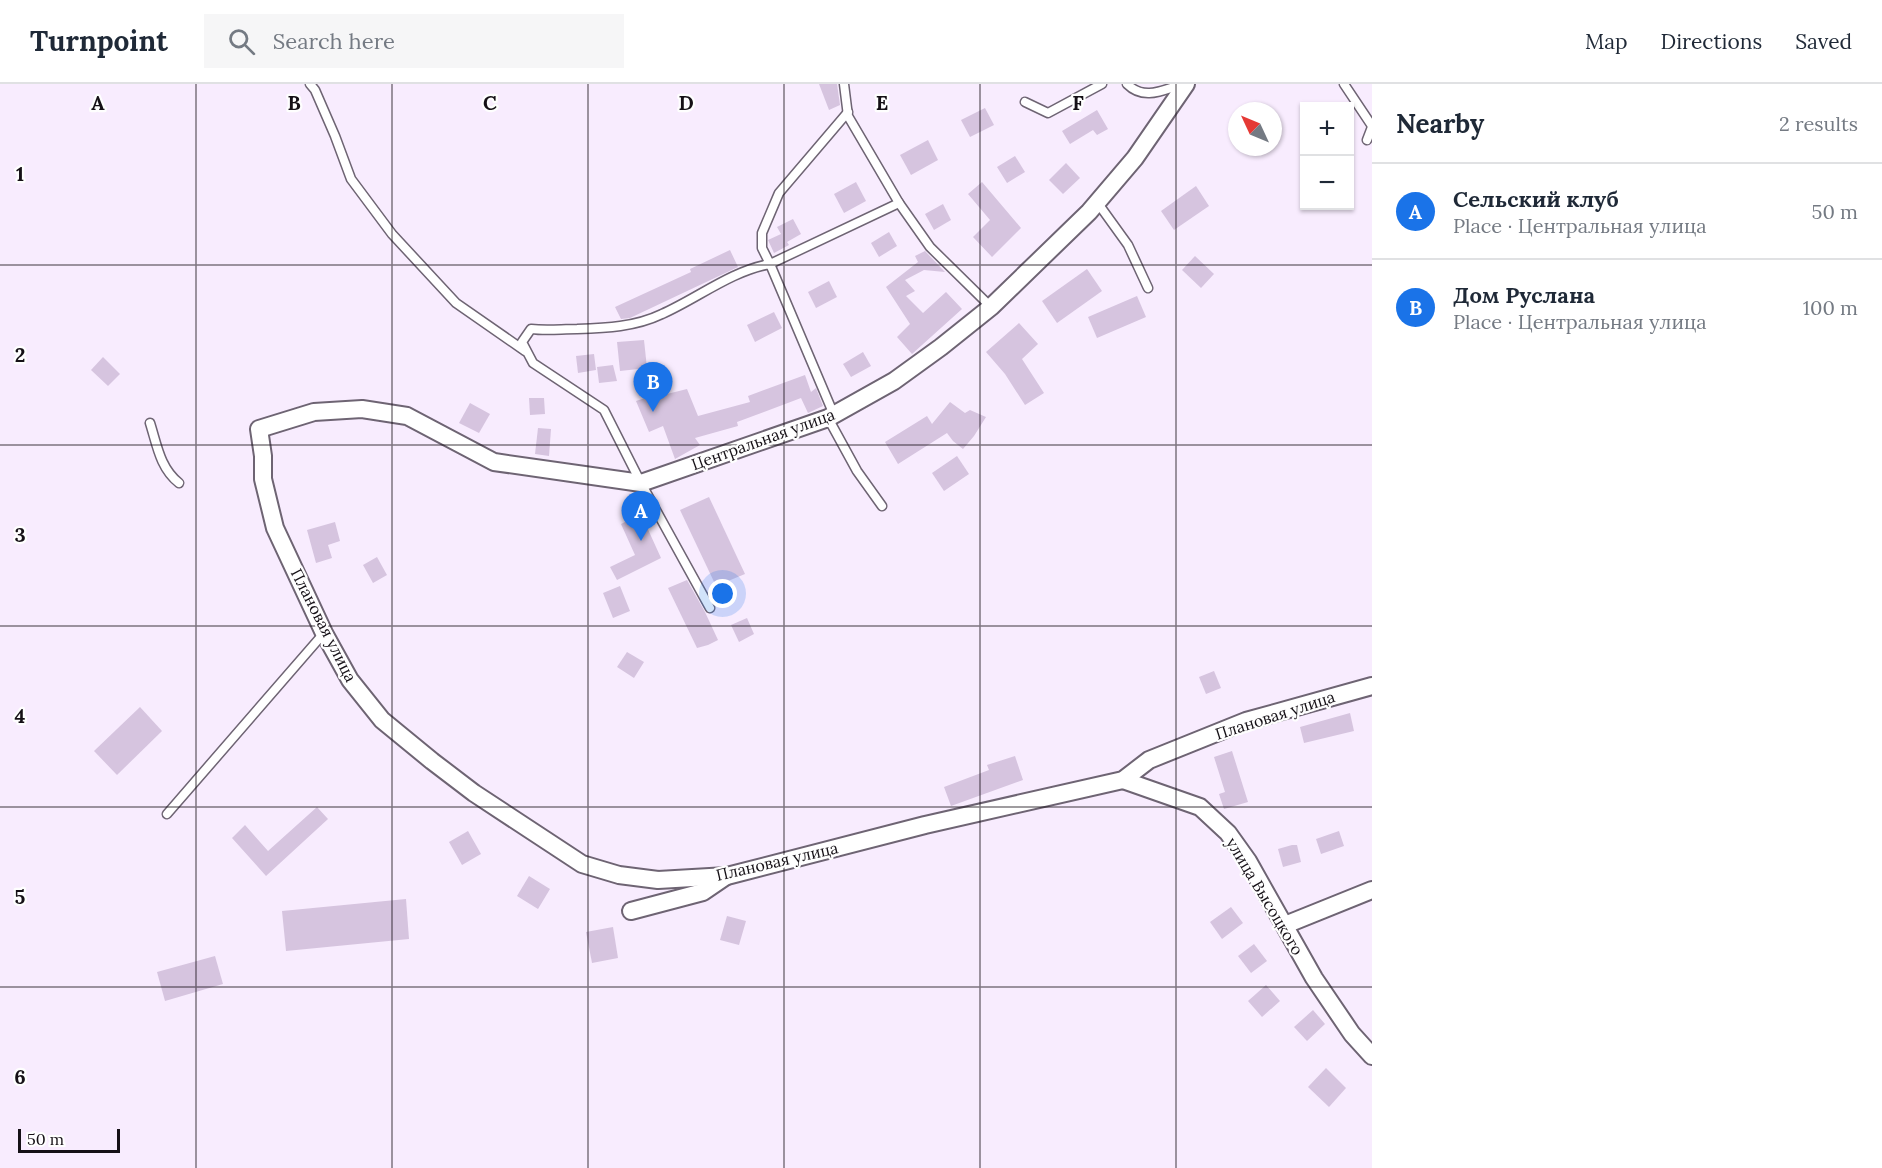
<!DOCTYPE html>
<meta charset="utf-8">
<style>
body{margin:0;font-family:Lora,serif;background:#f6f6f7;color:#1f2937}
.controls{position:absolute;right:18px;top:18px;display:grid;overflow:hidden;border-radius:0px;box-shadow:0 2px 4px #0004}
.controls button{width:54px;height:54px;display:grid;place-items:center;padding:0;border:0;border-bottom:2px solid #e0e1e3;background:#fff;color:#1f2937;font:30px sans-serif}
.compass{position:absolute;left:1228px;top:18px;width:54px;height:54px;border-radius:50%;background:#fff;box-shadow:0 2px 4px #0004;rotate:314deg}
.scale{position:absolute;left:18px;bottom:15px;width:102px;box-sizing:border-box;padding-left:6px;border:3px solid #151016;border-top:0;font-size:16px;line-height:21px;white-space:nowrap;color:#151016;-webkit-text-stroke:4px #fefefe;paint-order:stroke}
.you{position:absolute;left:723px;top:510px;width:21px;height:21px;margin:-15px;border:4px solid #fff;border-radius:50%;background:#1a73e8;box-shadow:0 0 0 9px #1a73e833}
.badge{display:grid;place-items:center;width:39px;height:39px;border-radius:50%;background:#1a73e8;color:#fff;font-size:20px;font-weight:700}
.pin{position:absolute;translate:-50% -50px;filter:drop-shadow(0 2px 3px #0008)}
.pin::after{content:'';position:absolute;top:32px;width:21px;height:18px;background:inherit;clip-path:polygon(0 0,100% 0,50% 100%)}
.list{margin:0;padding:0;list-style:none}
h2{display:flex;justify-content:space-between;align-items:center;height:78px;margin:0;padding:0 24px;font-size:26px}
h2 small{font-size:20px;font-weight:400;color:#747a83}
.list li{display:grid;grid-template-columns:39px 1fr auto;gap:18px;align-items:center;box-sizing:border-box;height:96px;padding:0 24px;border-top:2px solid #e0e1e3}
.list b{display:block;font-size:22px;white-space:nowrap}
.list p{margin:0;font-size:20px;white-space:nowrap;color:#747a83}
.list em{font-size:20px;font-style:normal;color:#747a83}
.icon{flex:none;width:33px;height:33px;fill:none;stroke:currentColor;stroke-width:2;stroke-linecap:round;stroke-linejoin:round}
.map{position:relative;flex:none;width:1372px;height:1084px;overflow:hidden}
header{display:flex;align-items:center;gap:36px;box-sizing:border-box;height:84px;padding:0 30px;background:#fff;border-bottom:2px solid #e0e1e3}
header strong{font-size:28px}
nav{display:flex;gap:33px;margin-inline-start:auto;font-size:21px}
.search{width:420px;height:54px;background:#f6f6f7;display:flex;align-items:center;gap:15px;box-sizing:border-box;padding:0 21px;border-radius:0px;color:#747a83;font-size:22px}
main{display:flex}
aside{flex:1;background:#fff}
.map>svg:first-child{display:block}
.building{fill:#d6c4df}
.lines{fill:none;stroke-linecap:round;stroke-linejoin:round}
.lane-casing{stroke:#6e6473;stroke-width:11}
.street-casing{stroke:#6e6473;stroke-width:20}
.lane{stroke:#fff;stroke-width:8}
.street{stroke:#fff;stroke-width:16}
.grid{fill:none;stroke:#151016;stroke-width:1.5;stroke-opacity:0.55}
.labels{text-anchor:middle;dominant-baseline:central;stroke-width:4.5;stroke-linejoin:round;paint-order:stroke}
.street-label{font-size:16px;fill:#151016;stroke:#fefefe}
.grid-label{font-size:20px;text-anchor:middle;font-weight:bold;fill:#151016;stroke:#fefefe;stroke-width:4.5;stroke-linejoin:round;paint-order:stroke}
</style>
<header>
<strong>Turnpoint</strong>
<div class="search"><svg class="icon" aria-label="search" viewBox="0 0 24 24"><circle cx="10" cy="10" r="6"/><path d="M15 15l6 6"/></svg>Search here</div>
<nav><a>Map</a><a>Directions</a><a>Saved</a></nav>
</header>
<main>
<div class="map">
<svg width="1372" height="1084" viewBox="0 0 1372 1084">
<rect width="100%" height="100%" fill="#f8ecfe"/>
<g class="building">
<path d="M819,0H837L840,21L829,26Z"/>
<path d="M985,24L994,41L970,53L961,36Z"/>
<path d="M1097,26L1108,45L1097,51L1093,46L1070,60L1062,47Z"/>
<path d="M928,56L938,76L911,91L900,71Z"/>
<path d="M1015,72L1025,88L1007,99L997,83Z"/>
<path d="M1066,79L1080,94L1063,110L1049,96Z"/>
<path d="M856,98L866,117L844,129L834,110Z"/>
<path d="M982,98L1021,144L992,173L973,153L990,136L968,110Z"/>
<path d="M1196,102L1209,122L1174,146L1161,127Z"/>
<path d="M943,120L951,136L934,146L925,130Z"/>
<path d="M793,135L801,150L787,158L789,161L774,169L768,156L781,150L777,143Z"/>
<path d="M889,148L897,162L879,173L871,159Z"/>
<path d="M730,166L738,183L630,234L621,235L615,223L691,188L690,185Z"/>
<path d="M925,167L945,188L924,186L905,196L915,207L906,212L923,229L946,208L962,225L912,270L897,253L910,240L886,203L918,178L915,172Z"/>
<path d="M1195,172L1214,190L1201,204L1182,186Z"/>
<path d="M1087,185L1102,207L1057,239L1042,217Z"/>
<path d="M829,197L837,213L816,224L808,208Z"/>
<path d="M1137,212L1146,233L1097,254L1088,233Z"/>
<path d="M774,228L782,244L755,258L747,241Z"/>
<path d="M1019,239L1038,260L1022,275L1044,309L1025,321L1005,290L986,268Z"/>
<path d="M644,256L647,284L620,287L617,258Z"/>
<path d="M863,268L871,282L851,293L843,280Z"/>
<path d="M594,270L596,286L578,289L576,272Z"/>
<path d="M103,273L120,290L108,302L91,286Z"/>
<path d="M613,281L617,297L599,299L597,283Z"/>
<path d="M805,291L811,308L816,304L823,322L808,329L801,314L737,338L738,342L695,354L700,361L675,375L663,342L649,348L636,317L657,310L659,312L687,305L698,332L750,318L748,312Z"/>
<path d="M529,314H544L545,330L530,331Z"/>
<path d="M950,318L965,329L970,326L986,333L974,352L963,365L953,357L947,349L898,380L885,358L927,332L932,340Z"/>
<path d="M470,319L490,330L479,349L459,339Z"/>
<path d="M538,344L551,345L549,372L535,370Z"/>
<path d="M957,372L969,390L944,407L932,389Z"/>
<path d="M709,413L745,490L716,502L680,426Z"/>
<path d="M641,430L661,474L617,496L610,483L635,471L621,440Z"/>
<path d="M335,438L340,457L328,461L332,474L316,479L307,446Z"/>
<path d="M377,473L387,491L373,499L363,481Z"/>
<path d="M687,496L705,528L718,556L708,561L697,564L668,504Z"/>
<path d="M620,502L630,527L613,534L603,509Z"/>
<path d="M747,534L754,550L739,558L731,541Z"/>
<path d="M627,568L644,578L634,594L617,583Z"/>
<path d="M1214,587L1221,604L1206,610L1199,593Z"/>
<path d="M140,623L162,647L117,691L94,667Z"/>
<path d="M1350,629L1354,647L1304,659L1300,643Z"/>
<path d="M1232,667L1248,718L1224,725L1219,710L1225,708L1214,673Z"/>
<path d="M1015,672L1023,696L951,722L944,703L989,686L987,681Z"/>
<path d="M317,723L328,735L266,792L232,754L245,741L268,767Z"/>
<path d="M468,747L481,770L462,781L449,758Z"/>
<path d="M1339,747L1344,762L1321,770L1316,755Z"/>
<path d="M1292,761H1297L1301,778L1283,783L1278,765Z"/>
<path d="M529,792L550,805L538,825L517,812Z"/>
<path d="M406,815L409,855L286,867L282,827Z"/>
<path d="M1231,823L1243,839L1222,855L1210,838Z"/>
<path d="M727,832L746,837L739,861L720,856Z"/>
<path d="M613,843L618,874L592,879L586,848Z"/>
<path d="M1254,860L1267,877L1251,889L1238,872Z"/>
<path d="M215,872L223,900L165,917L157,888Z"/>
<path d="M1266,901L1280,917L1262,933L1248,917Z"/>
<path d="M1313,926L1325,940L1307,957L1294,943Z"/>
<path d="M1326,984L1346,1004L1329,1023L1308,1003Z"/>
</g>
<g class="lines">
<defs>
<g id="lane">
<path d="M310,0L315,6L335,52L351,95L392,150L456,219L525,267"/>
<path d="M844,0L848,32L899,119L930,163L991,223"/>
<path d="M1127,0C1144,17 1163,6 1183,0"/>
<path d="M1344,0L1372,42"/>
<path d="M1025,18L1048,29L1102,0"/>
<path d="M848,28L779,109L762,149V164L770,180L899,119"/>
<path d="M1367,56L1372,43"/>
<path d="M1097,118L1128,161L1148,204"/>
<path d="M828,334L857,387L882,422"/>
<path d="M150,339C157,361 160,384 179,399"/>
<path d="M710,524L641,399L604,326L533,279L522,258L531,245C547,247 561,245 577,245C606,244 635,243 662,230C698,214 731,187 770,180L834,331"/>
<path d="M167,730L324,549"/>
</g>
<g id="street">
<path d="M1186,0L1135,74L1089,128L991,223L941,263L894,297L828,334L641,399L494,378L407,332L362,325L314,328L259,345L263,372V395L275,444L324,549L350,596L382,636L432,677L474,709L582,780L619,791L658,796L727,792L925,741L1123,696L1149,676L1246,637L1372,602"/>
<path d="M1123,696L1200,723L1228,749L1248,777L1314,894L1352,950L1372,972"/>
<path d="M631,827L703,808L725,793"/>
<path d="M1285,841L1372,806"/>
</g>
</defs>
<use href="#lane" class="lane-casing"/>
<use href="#street" class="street-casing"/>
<use href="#lane" class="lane"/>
<use href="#street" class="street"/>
</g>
<path class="grid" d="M196,0V1084M392,0V1084M588,0V1084M784,0V1084M980,0V1084M1176,0V1084M0,181H1372M0,361H1372M0,542H1372M0,723H1372M0,903H1372"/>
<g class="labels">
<g class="street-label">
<text transform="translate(763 355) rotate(-20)">Центральная улица</text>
<text transform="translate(324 541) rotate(63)">Плановая улица</text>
<text transform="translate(1275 631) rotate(-18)">Плановая улица</text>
<text transform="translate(777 777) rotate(-13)">Плановая улица</text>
<text transform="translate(1265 812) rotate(59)">улица Высоцкого</text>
</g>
</g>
<g class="grid-label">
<text x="98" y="26">A</text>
<text x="294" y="26">B</text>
<text x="490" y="26">C</text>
<text x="686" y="26">D</text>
<text x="882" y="26">E</text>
<text x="1078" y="26">F</text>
<text x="20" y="97">1</text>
<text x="20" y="278">2</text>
<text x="20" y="458">3</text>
<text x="20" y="639">4</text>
<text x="20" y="820">5</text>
<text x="20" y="1000">6</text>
</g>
</svg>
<div class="controls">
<button>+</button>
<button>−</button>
</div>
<svg class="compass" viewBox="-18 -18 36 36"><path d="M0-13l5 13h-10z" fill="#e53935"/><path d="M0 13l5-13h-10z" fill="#747a83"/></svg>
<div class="scale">50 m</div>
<div class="you"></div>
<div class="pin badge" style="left:641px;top:457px">A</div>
<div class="pin badge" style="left:653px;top:328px">B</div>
</div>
<aside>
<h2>Nearby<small>2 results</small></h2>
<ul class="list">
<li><span class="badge">A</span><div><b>Сельский клуб</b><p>Place · Центральная улица</p></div><em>50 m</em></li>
<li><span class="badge">B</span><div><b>Дом Руслана</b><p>Place · Центральная улица</p></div><em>100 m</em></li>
</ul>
</aside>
</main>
